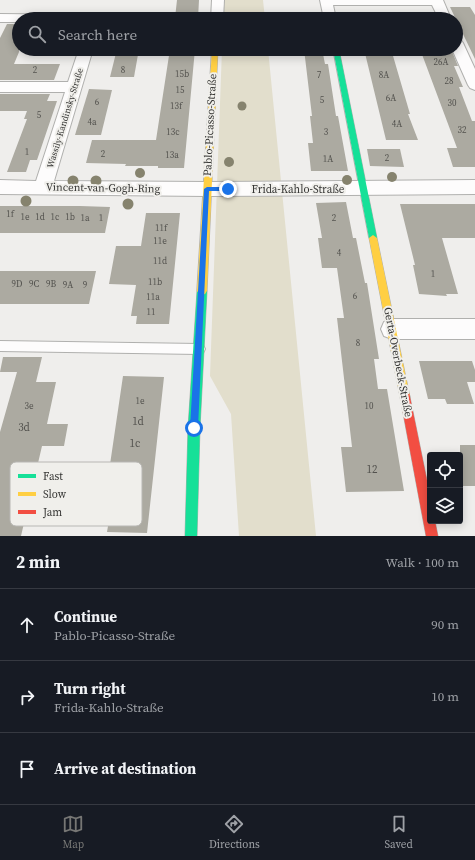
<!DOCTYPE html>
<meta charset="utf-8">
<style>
body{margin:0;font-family:"Source Serif 4",serif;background:#242831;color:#f1f3f6}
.controls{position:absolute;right:12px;bottom:12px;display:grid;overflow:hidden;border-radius:4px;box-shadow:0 2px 10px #0003}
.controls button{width:36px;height:36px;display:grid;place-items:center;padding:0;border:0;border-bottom:1px solid #363941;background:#171b24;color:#f1f3f6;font:20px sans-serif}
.stop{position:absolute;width:12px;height:12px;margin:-9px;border:3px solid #1a73e8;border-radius:50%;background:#fff}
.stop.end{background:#1a73e8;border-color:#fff;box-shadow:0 1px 4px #0008}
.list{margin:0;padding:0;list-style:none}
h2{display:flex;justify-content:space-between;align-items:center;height:52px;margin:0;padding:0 16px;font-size:17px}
h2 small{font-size:13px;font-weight:400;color:#9ea1a6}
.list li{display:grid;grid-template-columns:26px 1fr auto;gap:12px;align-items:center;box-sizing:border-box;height:72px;padding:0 16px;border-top:1px solid #363941}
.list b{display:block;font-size:15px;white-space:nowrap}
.list p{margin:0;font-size:13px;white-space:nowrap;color:#9ea1a6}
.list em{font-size:13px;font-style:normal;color:#9ea1a6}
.icon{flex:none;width:22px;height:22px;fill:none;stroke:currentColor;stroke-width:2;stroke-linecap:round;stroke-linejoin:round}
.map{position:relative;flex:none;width:475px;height:536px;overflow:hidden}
.search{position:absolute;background:#171b24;box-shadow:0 2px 10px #0003;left:12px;right:12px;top:12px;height:44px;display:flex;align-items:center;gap:10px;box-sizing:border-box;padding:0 14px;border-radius:22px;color:#9ea1a6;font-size:15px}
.sheet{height:268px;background:#171b24}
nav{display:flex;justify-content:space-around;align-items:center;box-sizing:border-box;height:56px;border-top:1px solid #363941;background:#171b24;font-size:11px;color:#9ea1a6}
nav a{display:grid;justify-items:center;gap:2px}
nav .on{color:#767674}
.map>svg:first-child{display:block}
.green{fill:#e2decc}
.building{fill:#acaaa1}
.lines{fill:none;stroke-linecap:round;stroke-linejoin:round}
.lane-casing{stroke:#b0b0ae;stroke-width:2}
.street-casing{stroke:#b0b0ae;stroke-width:2}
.fast-casing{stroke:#b0b0ae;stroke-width:1}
.slow-casing{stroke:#b0b0ae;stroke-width:1}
.jam-casing{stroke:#b0b0ae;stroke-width:1}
.lane{fill:#fdfcfc;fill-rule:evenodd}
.street{fill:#fdfcfc;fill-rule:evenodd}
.fast{fill:#16e098;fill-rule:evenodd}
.slow{fill:#ffcf43;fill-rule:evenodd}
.jam{fill:#f24e42;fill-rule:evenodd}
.tree{fill:#86836e}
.route{fill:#1a73e8}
.labels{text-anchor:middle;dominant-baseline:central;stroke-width:4;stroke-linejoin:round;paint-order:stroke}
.number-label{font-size:9px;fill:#53524e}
.far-street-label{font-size:9px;fill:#353533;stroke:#f0efeb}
.street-label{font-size:11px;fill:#353533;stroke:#f0efeb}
.near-number-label{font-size:11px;fill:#53524e}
.key{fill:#f0efeb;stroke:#b8b7b4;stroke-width:1}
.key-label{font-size:11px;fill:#353533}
</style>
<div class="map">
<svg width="475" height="536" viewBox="0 0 475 536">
<rect width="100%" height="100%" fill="#efeeec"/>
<g class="green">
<path d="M224,0H263L265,19H223Z"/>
<path d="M222,49H268L316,536H239L231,414L210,376Z"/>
</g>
<g class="building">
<path d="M177,0H199L198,19H179V18H175Z"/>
<path d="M450,7H470L475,15V59Z"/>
<path d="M7,24H19V52L14,64H60L54,80H0V38Z"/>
<path d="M117,49H139L134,77H110Z"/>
<path d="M170,49H195L184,168H158V166H125L126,164L86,163L92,140H156Z"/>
<path d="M304,49H322L325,64H328L336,116H338L348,171H311L308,143H313L310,116H312Z"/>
<path d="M364,49H391L410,114H408L418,140H386Z"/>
<path d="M420,49H451L458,66H454L463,87H459L472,121H475V167H453L447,148H457Z"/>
<path d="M89,89L112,90L101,135H75Z"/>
<path d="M0,94H50L47,101H57L37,160H30L26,172H7L27,119H24L27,111H0Z"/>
<path d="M367,149H400L404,167L370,166Z"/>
<path d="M346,202L353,238H356L365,283H367L379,359H374L378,389H387L404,491L346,492L341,447H352L337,318H344L337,268H322L318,238H322L316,203Z"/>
<path d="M400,204H475V238H442L458,294H446L447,296L419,294L413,265H415Z"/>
<path d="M0,206H80L110,207L105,233H0Z"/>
<path d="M146,213H180L169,324H136L137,316H131L136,285L109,284L116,246H141Z"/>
<path d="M0,271H96L89,304H0Z"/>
<path d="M3,357H42L36,382H56L47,424H68L64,446H42L21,536H0V432L17,372H0Z"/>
<path d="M419,361H472L475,370V382H467L474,404H447L445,399H428Z"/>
<path d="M123,376L164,377L147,533L107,532L109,520L102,519Z"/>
<rect x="460" y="445" width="15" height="41"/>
</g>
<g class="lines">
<defs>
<path id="lane" d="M0,341L199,344L203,345L205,349L203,353L199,354L0,351Z"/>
<g id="street">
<path d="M212,0H224L223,19H211Z"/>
<path d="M320,0H443L451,19H439L432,5H333L336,19H324Z"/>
<path d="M0,14L95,15L100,16L101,19H19V22H0Z"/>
<path d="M456,39L461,40L463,43L475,69V90L470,88L468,85L452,49H456Z"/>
<path d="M79,49H93L54,181L207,182L475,180V194L207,196L0,194V180L36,181L65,92H0V82H68Z"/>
<path d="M392,319H475V339H392L384,336L381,329L384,322Z"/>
</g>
<g id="fast">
<path d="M333,49H339L377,238L373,241L369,238Z"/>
<path d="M202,287L205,288L207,291L200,428L197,536H185L188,428L197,291L199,288Z"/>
</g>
<g id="slow">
<path d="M212,49H218L207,291L205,294L202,295L199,294L197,291Z"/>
<path d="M373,235L377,238L410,397L409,401L405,402L401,401L400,397L369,238Z"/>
</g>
<path id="jam" d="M405,392L409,393L410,397L430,495V521H435L438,536H426L400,397L401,393Z"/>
</defs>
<use href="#lane" class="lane-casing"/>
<use href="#street" class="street-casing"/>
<use href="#fast" class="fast-casing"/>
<use href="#slow" class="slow-casing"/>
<use href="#jam" class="jam-casing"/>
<use href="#lane" class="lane"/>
<use href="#street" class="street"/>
<use href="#fast" class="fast"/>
<use href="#slow" class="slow"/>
<use href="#jam" class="jam"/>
</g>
<g class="tree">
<circle cx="242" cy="106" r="4.5"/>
<circle cx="229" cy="162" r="5"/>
<circle cx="140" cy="173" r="5"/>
<circle cx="392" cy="177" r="5"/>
<circle cx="347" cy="180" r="5"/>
<circle cx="73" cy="181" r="5.5"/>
<circle cx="96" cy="181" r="5.5"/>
<circle cx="26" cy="201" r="5.5"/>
<circle cx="128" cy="204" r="5.5"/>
</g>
<path class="route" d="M207,187H228L231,189L228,191H209L198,428L194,432L190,428L204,189Z"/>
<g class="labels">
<g class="number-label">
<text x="441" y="62">26A</text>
<text x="35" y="70">2</text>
<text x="123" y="70">8</text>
<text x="182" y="74">15b</text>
<text x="319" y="75">7</text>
<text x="384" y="75">8A</text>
<text x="449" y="81">28</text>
<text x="180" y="90">15</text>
<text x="391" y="98">6A</text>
<text x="322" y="100">5</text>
<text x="97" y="102">6</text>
<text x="452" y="103">30</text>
<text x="176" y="106">13f</text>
<text x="39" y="115">5</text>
<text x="92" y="122">4a</text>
<text x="397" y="124">4A</text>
<text x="462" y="130">32</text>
<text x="173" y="132">13c</text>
<text x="326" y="132">3</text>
<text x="27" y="152">1</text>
<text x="103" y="154">2</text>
<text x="172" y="155">13a</text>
<text x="387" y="158">2</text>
<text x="328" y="159">1A</text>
<text x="10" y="214">1f</text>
<text x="25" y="217">1e</text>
<text x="40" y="217">1d</text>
<text x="55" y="217">1c</text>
<text x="70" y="217">1b</text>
<text x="85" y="218">1a</text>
<text x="101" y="218">1</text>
<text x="334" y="218">2</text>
<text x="161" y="228">11f</text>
<text x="160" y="241">11e</text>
<text x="339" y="253">4</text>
<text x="160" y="261">11d</text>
<text x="433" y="274">1</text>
<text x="155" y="282">11b</text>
<text x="17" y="284">9D</text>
<text x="34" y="284">9C</text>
<text x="51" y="284">9B</text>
<text x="68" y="285">9A</text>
<text x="85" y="285">9</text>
<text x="355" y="296">6</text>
<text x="153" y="297">11a</text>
<text x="151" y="312">11</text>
<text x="358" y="343">8</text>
<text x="140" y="401">1e</text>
<text x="29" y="406">3e</text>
<text x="369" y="406">10</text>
</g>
<g class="far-street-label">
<text transform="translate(65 118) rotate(-73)">Wassily-Kandinsky-Straße</text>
</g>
<g class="street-label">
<text transform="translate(210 125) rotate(-87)">Pablo-Picasso-Straße</text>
<text transform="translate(103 188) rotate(1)">Vincent-van-Gogh-Ring</text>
<text x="298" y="189">Frida-Kahlo-Straße</text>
<text transform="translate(398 362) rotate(79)">Gerta-Overbeck-Straße</text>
</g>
<g class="near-number-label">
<text x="138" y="421">1d</text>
<text x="24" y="427">3d</text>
<text x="135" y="443">1c</text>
<text x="372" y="469">12</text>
</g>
</g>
<rect x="10" y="462" width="132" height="64" rx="6" class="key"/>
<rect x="18" y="474" width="18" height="4" fill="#16e098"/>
<rect x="18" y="492" width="18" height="4" fill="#ffcf43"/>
<rect x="18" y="510" width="18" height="4" fill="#f24e42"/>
<g class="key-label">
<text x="43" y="480">Fast</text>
<text x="43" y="498">Slow</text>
<text x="43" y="516">Jam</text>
</g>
</svg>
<div class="controls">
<button><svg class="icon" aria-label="locate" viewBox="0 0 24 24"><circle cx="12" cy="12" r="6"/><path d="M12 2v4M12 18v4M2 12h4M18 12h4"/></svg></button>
<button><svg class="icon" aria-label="layers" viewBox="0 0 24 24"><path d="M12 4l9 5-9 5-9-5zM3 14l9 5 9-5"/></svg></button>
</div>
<div class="stop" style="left:194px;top:428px"></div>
<div class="stop end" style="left:228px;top:189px"></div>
<div class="search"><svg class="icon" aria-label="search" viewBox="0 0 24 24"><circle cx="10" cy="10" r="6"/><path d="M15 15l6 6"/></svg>Search here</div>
</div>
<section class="sheet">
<h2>2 min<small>Walk · 100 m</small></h2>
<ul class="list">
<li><svg class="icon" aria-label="ahead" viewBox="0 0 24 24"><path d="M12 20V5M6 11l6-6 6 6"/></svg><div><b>Continue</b><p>Pablo-Picasso-Straße</p></div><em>90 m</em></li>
<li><svg class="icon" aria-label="right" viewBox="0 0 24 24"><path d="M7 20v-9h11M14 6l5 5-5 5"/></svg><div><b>Turn right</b><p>Frida-Kahlo-Straße</p></div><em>10 m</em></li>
<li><svg class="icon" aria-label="arrive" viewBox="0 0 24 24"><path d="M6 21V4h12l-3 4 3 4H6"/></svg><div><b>Arrive at destination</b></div></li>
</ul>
</section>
<nav>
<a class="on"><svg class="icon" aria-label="map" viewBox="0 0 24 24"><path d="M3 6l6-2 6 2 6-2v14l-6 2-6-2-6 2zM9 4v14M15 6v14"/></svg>Map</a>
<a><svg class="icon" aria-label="directions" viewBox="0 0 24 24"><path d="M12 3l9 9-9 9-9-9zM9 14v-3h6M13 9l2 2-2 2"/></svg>Directions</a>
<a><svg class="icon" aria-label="saved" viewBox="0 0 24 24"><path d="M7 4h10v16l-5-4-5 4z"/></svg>Saved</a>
</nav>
